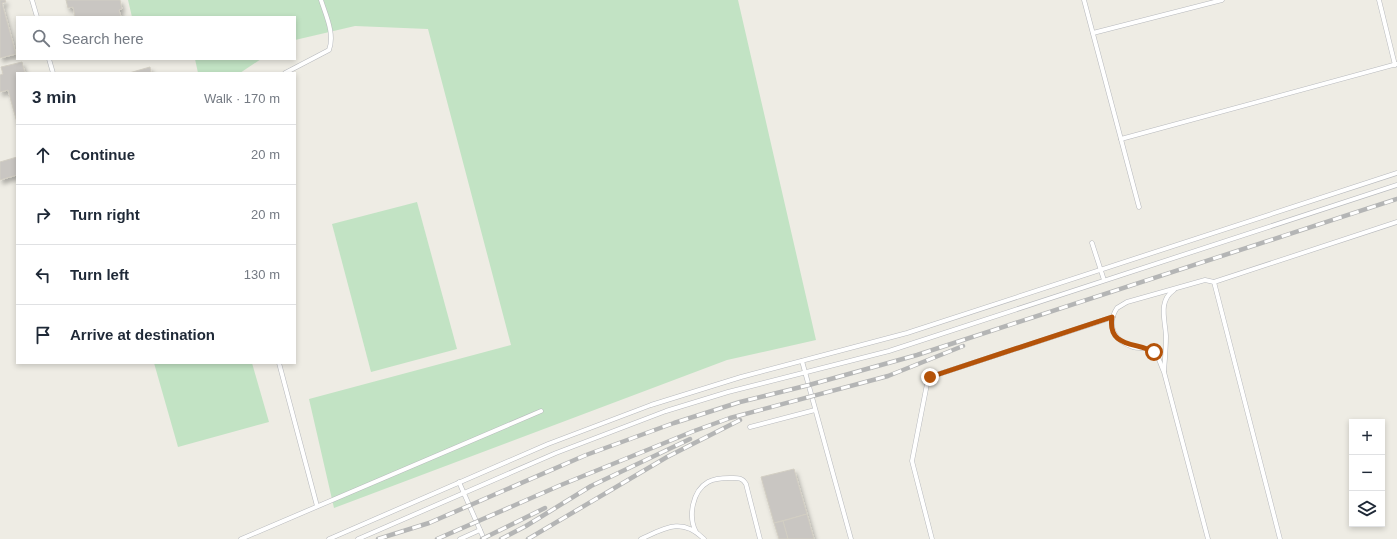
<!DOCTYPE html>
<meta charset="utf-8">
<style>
body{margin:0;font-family:Helvetica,sans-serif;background:#f6f6f7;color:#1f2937}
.controls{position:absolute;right:12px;bottom:12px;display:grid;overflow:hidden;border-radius:0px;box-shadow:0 2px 6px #0003}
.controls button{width:36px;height:36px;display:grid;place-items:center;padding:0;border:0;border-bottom:1px solid #e0e1e3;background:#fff;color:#1f2937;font:20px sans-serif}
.stop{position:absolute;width:12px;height:12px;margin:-9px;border:3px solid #b45309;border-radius:50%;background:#fff}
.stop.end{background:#b45309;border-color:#fff;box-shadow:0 1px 4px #0008}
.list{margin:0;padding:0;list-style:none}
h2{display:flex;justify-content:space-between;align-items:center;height:52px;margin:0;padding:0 16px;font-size:17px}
h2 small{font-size:13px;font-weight:400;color:#747a83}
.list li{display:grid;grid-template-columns:26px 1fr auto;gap:12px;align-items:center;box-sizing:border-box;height:60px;padding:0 16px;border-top:1px solid #e0e1e3}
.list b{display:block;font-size:15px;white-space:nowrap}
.list em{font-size:13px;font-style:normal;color:#747a83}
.icon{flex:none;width:22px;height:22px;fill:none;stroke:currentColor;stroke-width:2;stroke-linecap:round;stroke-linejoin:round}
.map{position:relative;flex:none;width:1397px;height:539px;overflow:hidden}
.search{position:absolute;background:#fff;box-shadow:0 2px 6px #0003;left:16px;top:16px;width:280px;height:44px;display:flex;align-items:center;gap:10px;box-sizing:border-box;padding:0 14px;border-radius:0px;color:#747a83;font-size:15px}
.panel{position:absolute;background:#fff;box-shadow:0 2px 6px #0003;left:16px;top:72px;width:280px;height:292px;border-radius:0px}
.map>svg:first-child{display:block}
.green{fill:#c2e3c4}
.building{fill:#c9c6c2;stroke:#d2cec3;filter:url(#shadow)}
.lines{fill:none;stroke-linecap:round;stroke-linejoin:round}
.service-casing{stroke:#b7b9bd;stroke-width:5}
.service{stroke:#fff;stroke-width:4}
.rail-casing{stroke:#b4b5b5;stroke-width:4.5}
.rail{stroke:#fff;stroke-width:3;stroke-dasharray:9;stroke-linecap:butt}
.route{stroke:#b45309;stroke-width:5}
</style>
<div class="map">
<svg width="1397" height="539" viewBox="0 0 1397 539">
<defs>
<filter id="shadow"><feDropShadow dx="2.5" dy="4" stdDeviation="2" flood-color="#0004"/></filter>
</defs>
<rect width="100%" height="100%" fill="#eeece4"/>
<g class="green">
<path d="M128,0H738L816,340L727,360L334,508L309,399L511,345L428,29L355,26L295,40V17H132Z"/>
<path d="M195,59H261L240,73H198Z"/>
<path d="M417,202L457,349L371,372L332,224Z"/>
<path d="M154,363H252L269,422L178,447Z"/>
</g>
<g class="building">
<path d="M0,0H5L6,2L2,3L16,54L0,58Z"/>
<path d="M66,0H120L122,9L119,10L121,17H75L73,7L68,8Z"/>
<path d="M22,62L25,73H17V123L8,90L0,92V75L3,74L1,67Z"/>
<path d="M150,67L151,73H129Z"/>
<path d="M17,157V175L0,180V162Z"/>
<path d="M794,469L807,514L774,523L761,477Z"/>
<path d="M807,514L814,539H788L783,521Z"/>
<path d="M783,521L788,539H779L774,523Z"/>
</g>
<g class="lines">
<defs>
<g id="service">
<path d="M32,0L37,17"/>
<path d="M1084,0L1139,207"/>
<path d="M1379,0L1395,65"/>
<path d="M1093,33L1222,0"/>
<path d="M49,59L53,73"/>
<path d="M285,73L329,50C335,34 326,16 321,0"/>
<path d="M1121,139L1397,64"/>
<path d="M1092,243L1104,280"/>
<path d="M802,361L851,539"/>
<path d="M279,363L317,506"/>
<path d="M1164,371C1165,359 1166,348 1166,336C1165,319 1158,301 1174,290"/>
<path d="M750,427L815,410"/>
<path d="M459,482L484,539"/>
<path d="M696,532C688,517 692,491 708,482C715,478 723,478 730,478C737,478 742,477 746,484L760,539"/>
<path d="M241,539L541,411"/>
<path d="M329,539L548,444L651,405L741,377L907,333L1397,173"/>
<path d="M358,539L556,453L666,411L728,392L889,351L1397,185"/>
<path d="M460,539L480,530"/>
<path d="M641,539C665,528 682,517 704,539"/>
<path d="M932,539L912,461L927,384L930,377L1113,317"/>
<path d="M1208,539L1164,372C1161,366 1159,356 1154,352C1149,347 1140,349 1133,347C1114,341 1106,325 1117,308L1127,302L1205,280L1214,282"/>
<path d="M1280,539L1214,282L1397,222"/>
</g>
</defs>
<use href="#service" class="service-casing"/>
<use href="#service" class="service"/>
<defs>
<g id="rail">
<path d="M378,539L429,523L586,455L674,423L740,402L809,385L917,355L1397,199"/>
<path d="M437,539L561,485L694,431L730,418L888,376L963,346"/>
<path d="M482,539L545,508"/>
<path d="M501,539L526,526L591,486L690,439"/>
<path d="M528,539L667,457L740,420"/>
</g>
</defs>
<use href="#rail" class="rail-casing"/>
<use href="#rail" class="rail"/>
</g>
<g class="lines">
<path class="route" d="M930,377L1112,317C1107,348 1137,342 1154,352"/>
</g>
</svg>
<div class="controls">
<button>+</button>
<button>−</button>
<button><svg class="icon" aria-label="layers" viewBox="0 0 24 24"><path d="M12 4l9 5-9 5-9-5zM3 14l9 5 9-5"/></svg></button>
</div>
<div class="stop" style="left:1154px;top:352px"></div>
<div class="stop end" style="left:930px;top:377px"></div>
<div class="search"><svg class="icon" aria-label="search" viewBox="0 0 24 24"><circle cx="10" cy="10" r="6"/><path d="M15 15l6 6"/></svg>Search here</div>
<section class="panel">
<h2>3 min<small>Walk · 170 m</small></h2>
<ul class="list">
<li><svg class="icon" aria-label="ahead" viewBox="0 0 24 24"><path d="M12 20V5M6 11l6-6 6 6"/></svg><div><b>Continue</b></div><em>20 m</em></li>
<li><svg class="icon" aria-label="right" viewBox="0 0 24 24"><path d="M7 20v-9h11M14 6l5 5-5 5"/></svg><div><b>Turn right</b></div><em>20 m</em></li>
<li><svg class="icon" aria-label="left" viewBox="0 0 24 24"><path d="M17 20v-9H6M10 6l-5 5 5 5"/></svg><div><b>Turn left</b></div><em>130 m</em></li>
<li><svg class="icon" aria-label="arrive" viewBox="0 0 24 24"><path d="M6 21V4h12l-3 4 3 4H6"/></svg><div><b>Arrive at destination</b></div></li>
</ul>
</section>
</div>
